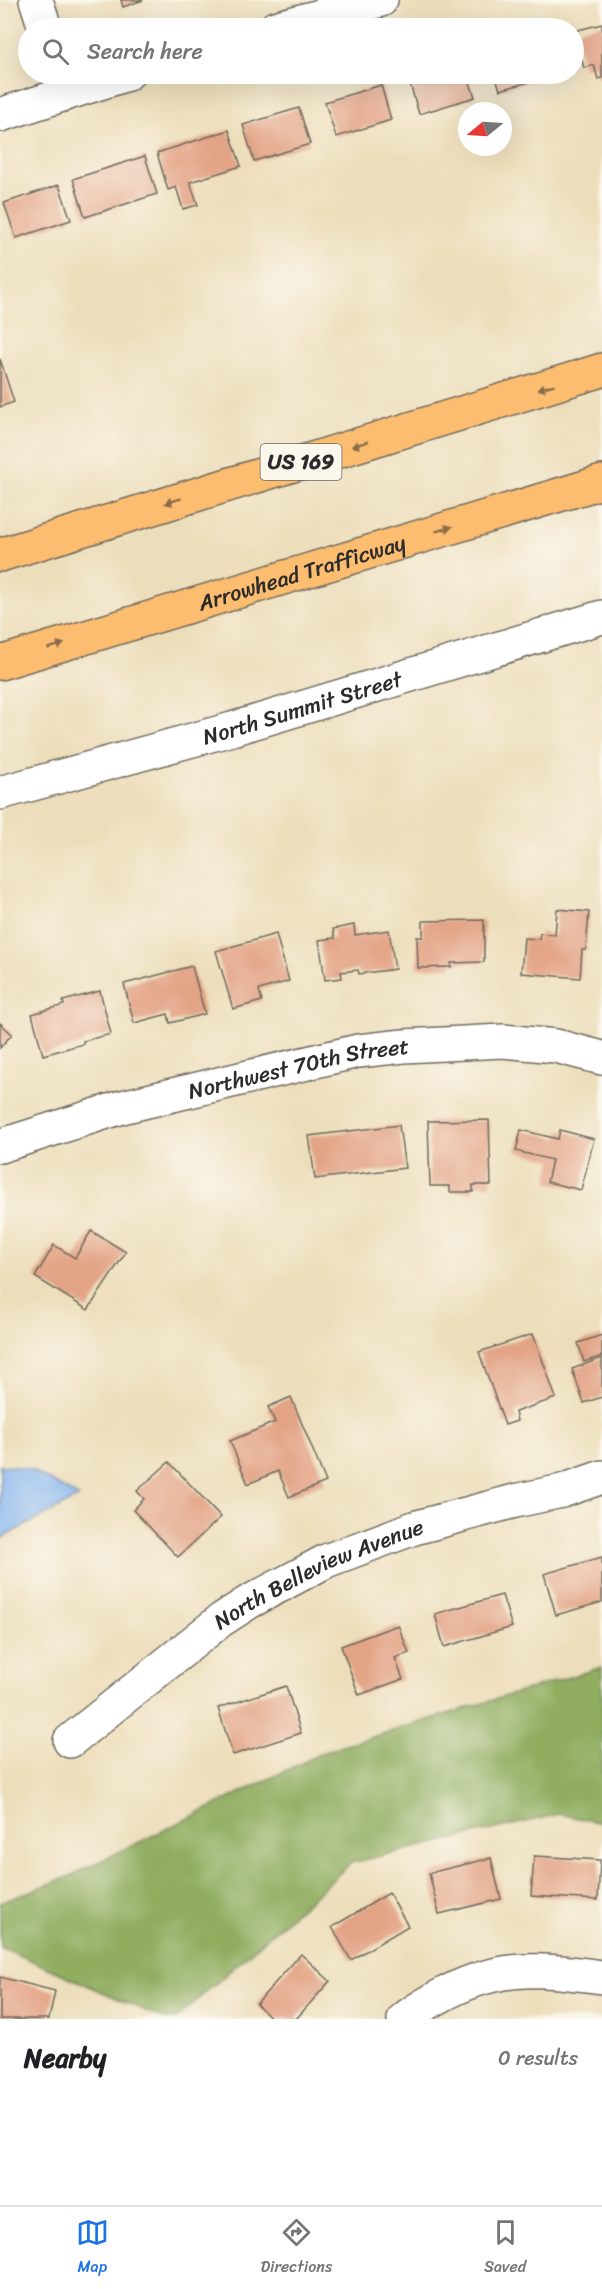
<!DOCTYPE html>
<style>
body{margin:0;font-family:Sriracha,sans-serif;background:#f6f6f6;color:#202124}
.compass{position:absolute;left:458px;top:102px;width:54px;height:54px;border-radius:50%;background:#fff;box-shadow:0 6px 24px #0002;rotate:252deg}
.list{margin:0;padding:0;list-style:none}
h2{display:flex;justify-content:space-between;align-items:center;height:78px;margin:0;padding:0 24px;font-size:26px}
h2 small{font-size:20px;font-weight:400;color:#757577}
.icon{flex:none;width:33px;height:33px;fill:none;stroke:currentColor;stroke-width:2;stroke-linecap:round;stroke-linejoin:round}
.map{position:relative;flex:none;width:602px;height:2019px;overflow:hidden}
.search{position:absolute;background:#fff;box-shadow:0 6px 24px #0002;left:18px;right:18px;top:18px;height:66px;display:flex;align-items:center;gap:15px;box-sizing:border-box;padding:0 21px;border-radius:33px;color:#757577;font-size:22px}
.sheet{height:186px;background:#fff}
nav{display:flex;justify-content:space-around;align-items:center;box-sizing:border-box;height:84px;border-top:2px solid #e0e0e0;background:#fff;font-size:16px;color:#757577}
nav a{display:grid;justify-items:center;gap:3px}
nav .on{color:#1a73e8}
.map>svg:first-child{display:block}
.forest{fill:#90ad60;stroke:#5e6c46;stroke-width:1.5}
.water{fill:#85b5f0;stroke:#58708e;stroke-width:1.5}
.building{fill:#e3a385}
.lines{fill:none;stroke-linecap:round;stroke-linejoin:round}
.minor-casing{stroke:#6f6a5d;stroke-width:36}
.motorway-casing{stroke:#6f6a5d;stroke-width:36}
.minor{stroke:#fff;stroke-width:33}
.motorway{stroke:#fcbd6f;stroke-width:33}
.oneway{fill:#896d4a}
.labels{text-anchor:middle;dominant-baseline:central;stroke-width:4.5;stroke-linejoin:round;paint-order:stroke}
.shield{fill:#fbf7ec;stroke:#696865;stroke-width:1.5}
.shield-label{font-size:21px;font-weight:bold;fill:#2b2b2b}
.street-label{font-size:22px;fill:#2b2b2b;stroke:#fbf7ec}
</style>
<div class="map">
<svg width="602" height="2019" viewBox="0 0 602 2019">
<rect width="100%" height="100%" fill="#fbf7ec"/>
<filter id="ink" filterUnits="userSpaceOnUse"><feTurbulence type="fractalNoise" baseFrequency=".0167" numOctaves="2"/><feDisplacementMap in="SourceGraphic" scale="12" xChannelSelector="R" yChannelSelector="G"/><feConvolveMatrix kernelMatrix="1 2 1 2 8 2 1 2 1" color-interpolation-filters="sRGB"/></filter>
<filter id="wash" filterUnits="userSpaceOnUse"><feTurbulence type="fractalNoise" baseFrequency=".008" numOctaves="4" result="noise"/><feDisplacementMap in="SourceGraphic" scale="24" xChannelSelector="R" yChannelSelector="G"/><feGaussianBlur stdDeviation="1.35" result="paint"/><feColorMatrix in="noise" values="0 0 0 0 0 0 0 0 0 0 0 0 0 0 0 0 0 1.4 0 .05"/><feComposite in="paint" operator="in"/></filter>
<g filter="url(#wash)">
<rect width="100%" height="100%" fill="#eddebb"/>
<path class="forest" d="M602,1667V1823L559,1814L351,1863L176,2019H164L5,1949H0V1903L70,1876L326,1751Z"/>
<path class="water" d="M0,1465L29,1469L79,1497L0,1539Z"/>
<g id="blocks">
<g class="building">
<path d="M121,0H143L123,7Z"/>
<path d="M602,24V78L598,79L594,65L584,68L574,31Z"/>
<path d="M418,74H467L475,97L419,114L408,77Z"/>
<path d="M495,74H559L500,90Z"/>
<path d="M381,85L391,120L336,137L325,102Z"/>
<path d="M299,108L310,144L254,161L243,125Z"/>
<path d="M229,130L241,166L190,182L198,205L183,209L176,187L168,190L157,153Z"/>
<path d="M145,156L157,194L85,217L73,179Z"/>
<path d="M59,185L71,220L16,238L4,203Z"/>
<path d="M0,359L14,402L0,407Z"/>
<path d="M557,909L589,912L586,950H582L580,978L521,973L524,938L539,939L540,933L555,935Z"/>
<path d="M484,920V962L451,963V967L418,968L417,937H423V921Z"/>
<path d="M354,925L355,935L389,930L395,969L359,974L358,970L341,972L342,978L325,980L319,940L335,938L333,929Z"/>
<path d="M276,934L289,981L259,990L262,1001L233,1009L216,951Z"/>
<path d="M192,966L205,1014L170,1023L168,1014L134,1023L124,984Z"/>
<path d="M100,991L111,1034L83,1041V1044L43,1055L32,1014L64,1005L63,1001Z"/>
<path d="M0,1023L12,1034L0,1048Z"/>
<path d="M489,1120L491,1185H473V1192H450V1186H430L428,1121Z"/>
<path d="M399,1125L405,1168L315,1179L309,1136Z"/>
<path d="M521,1130L558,1139L560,1130L594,1139L581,1190L547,1182L552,1160L516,1151Z"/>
<path d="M91,1231L126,1252L88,1310L35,1277L54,1245L75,1258Z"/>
<path d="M533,1334L556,1398L515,1412L517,1421L505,1425L479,1352Z"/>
<path d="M602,1335V1356L584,1362L578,1343Z"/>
<path d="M602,1358V1397L584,1403L572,1369Z"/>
<path d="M291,1397L326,1482L289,1497L278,1471L248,1484L230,1441L275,1422L268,1407Z"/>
<path d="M169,1462L221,1517L178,1557L133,1510L144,1499L137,1491Z"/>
<path d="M602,1557V1602L556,1615L544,1574Z"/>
<path d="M502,1595L512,1627L444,1647L435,1614Z"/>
<path d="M398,1625L409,1653L395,1658L403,1679L359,1695L341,1646Z"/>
<path d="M286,1686L301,1733L233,1755L218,1708Z"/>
<path d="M534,1856L600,1860L598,1900L531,1896Z"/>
<path d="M491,1858L501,1899L439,1914L429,1873Z"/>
<path d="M389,1893L408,1926L351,1960L332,1927Z"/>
<path d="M301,1954L330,1981L296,2019H273L256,2004Z"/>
<path d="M0,1977L55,1991L49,2019H0Z"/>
</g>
</g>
</g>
<g filter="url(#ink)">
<use href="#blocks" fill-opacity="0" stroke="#6f6a5d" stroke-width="1.5"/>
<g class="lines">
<defs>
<g id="minor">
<path d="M36,0L45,28"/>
<path d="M275,28L381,0"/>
<path d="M0,115L127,74"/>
<path id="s1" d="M0,793L232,729L602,617"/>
<path id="s2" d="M0,1146L122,1107L358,1051L404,1046L503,1041L556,1046L602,1058"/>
<path id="s3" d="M70,1741L221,1620L249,1602L326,1561L414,1528L515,1501L562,1491L602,1477"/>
<path d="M404,2019C414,2011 424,2005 435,1999C495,1964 536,1968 602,1977"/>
</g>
<g id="motorway">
<path d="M0,555L602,370"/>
<path id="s4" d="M0,663L602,482"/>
</g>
</defs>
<use href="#minor" class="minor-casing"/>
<use href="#motorway" class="motorway-casing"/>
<use href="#minor" class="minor"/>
<use href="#motorway" class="motorway"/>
</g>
<defs><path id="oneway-solid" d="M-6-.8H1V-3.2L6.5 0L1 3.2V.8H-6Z" transform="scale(1.5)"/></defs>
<g class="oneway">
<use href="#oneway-solid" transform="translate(546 387) rotate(163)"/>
<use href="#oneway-solid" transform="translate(360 444) rotate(163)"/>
<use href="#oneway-solid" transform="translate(173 501) rotate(163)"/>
<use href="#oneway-solid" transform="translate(444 529) rotate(-17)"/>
<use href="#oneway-solid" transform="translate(56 646) rotate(-17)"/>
</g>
</g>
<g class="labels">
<rect class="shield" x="260.5" y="444" width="81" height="36" rx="4.5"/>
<g class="shield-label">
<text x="301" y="462">US 169</text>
</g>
<g class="street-label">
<text stroke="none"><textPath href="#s4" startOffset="315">Arrowhead Trafficway</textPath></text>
<text stroke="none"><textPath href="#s1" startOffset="314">North Summit Street</textPath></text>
<text stroke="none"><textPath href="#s2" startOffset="309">Northwest 70th Street</textPath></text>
<text stroke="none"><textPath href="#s3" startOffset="302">North Belleview Avenue</textPath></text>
</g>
</g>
</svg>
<svg class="compass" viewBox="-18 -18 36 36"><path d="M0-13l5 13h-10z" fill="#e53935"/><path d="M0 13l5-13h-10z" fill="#757577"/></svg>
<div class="search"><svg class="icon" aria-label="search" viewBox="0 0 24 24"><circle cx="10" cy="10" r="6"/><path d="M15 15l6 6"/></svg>Search here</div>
</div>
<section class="sheet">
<h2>Nearby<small>0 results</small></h2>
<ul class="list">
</ul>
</section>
<nav>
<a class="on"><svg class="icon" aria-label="map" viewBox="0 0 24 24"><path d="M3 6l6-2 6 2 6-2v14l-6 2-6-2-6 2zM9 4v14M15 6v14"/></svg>Map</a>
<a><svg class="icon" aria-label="directions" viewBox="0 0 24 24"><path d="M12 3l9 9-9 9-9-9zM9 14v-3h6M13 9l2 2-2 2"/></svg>Directions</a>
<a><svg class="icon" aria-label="saved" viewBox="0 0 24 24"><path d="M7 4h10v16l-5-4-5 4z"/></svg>Saved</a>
</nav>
